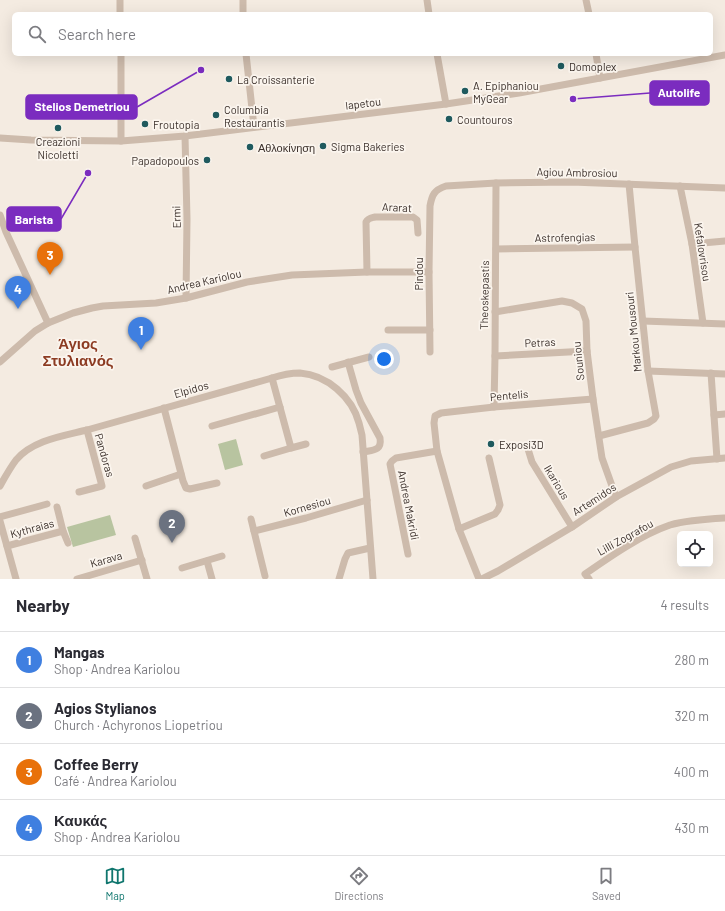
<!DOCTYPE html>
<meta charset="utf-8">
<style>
body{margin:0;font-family:Barlow,sans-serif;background:#f7f7f7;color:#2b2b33}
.controls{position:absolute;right:12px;bottom:12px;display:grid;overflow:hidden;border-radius:6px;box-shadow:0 4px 16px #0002}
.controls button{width:36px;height:36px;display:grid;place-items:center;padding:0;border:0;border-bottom:1px solid #e1e1e2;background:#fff;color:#2b2b33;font:20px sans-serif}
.you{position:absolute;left:384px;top:359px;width:14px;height:14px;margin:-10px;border:3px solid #fff;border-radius:50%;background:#1a73e8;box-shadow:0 0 0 6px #1a73e833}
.badge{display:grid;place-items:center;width:26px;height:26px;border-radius:50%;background:#0f766e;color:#fff;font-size:13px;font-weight:700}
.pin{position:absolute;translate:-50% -33px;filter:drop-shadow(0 1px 2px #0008)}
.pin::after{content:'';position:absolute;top:21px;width:14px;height:12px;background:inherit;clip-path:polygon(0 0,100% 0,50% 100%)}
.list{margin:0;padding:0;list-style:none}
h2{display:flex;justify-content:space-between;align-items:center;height:52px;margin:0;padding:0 16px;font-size:17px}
h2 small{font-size:13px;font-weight:400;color:#7c7c81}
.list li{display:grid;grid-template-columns:26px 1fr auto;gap:12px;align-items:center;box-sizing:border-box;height:56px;padding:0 16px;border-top:1px solid #e1e1e2}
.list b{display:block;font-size:15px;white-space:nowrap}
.list p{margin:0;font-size:13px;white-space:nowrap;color:#7c7c81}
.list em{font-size:13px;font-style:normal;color:#7c7c81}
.icon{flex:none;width:22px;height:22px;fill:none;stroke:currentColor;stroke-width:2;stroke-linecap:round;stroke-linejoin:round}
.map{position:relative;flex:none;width:725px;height:579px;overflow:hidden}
.search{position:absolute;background:#fff;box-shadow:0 4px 16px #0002;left:12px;right:12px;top:12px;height:44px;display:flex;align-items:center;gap:10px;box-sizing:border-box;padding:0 14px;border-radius:6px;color:#7c7c81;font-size:15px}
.sheet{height:276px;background:#fff}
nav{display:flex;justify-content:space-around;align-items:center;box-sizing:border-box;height:56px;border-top:1px solid #e1e1e2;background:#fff;font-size:11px;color:#7c7c81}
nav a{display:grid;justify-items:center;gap:2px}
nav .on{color:#0f766e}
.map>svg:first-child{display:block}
.green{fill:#b8c4a0}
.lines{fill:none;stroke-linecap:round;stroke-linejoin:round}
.minor{stroke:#cdbbac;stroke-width:7}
.poi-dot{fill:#1f5a5e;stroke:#fbf5ee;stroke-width:1.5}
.labels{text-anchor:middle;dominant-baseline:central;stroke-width:3.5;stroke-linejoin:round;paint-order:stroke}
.poi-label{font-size:11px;fill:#3b302b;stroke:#fbf5ee;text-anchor:start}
.street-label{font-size:11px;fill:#3b302b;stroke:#fbf5ee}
.district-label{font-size:15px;font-weight:bold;fill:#8c3b22;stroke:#fbf5ee}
.leader{fill:none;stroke:#7b2cbf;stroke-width:1.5}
.callout-dot{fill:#7b2cbf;stroke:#fbf5ee;stroke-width:1.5}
.callout{fill:#7b2cbf;stroke:#7b2cbf;stroke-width:1.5}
.callout-label{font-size:12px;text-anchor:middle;font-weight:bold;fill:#fff}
</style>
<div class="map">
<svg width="725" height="579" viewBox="0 0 725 579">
<rect width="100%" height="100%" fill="#f4ebe1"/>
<g class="green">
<path d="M236,439L243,465L225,470L218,444Z"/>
<path d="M110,515L116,535L73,547L67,527Z"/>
</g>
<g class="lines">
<g class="minor">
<path d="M120,0V14"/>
<path d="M427,0L429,14"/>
<path d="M586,0L589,14"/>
<path d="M243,14V0"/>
<path d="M121,54V141"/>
<path d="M246,54L254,127"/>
<path d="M437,54L446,104"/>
<path d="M596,54L600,78"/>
<path d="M185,136L187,219L186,298"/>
<path d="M0,138L31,140L121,141L185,136L446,104L519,93L725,55"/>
<path d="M680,186L692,244L703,323"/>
<path d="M0,215L6,232L48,323"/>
<path d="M692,244L725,241"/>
<path d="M496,249L635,247"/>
<path d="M367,272L366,222C368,218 371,218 375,217H413L417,220L418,233"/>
<path d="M495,312L562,301L572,303L582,309L586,321L587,351L593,399L602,458L616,497"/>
<path d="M643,321L725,324"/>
<path d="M388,330H430"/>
<path d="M430,352L429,272L430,206C432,195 434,190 446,186L496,183L572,182L725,188"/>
<path d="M495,356L587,351"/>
<path d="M0,362L35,331L48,323L73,313L92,308L103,306L156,303L186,298L247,282L292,275L367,272H429"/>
<path d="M348,362L356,390L361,403L380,438C382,451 373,450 363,452"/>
<path d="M332,367L369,357"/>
<path d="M648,371L725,374"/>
<path d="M711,373L717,459"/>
<path d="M272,378L291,448L306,444"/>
<path d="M494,407L495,356L496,183"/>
<path d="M164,408L183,481L186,488L190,489L217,483"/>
<path d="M714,415L725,414"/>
<path d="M212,426L280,407"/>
<path d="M599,436L648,423L654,419L656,416L648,371L635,247L629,184"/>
<path d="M529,446L528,449L532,462L572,527"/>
<path d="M264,456L291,448"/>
<path d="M0,486C5,477 10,468 16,460C33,440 63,436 87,430L272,378C281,375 290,373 300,373C327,375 352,397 359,423C360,427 361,431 362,435L373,579"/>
<path d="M146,486L181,474"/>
<path d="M79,492L102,486L87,430"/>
<path d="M57,507L63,531"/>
<path d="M0,517L47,504"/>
<path d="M251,519L265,576"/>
<path d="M0,521L16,579"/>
<path d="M459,529L495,514L498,510L500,505L489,458"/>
<path d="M254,531L306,518L367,500"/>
<path d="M135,538L147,579"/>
<path d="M7,546L63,531L68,543"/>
<path d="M408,554L390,464L392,461L396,458L437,451"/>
<path d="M207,561L212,579"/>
<path d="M182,568L222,556"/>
<path d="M77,579L142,560"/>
<path d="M339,579L345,559L348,553L370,548"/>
<path d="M479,579L459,529L437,451L434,423L435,416L441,413L494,407L593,399"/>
<path d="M482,579L498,571L572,527L616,497L671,467L691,461L725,458"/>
<path d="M589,579L585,574C611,556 641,535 670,525C688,520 707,519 725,518"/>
</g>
</g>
<g class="poi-dot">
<circle cx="561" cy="66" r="4"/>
<circle cx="229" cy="79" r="4"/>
<circle cx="465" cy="91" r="4"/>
<circle cx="216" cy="115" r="4"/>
<circle cx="449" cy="119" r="4"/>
<circle cx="145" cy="124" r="4"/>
<circle cx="58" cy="128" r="4"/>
<circle cx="323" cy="146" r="4"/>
<circle cx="250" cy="147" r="4"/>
<circle cx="207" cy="160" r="4"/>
<circle cx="491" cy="444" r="4"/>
</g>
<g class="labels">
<g class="poi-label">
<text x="569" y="66">Domoplex</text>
<text x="237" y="79">La Croissanterie</text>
<text x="473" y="85">A. Epiphaniou<tspan x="473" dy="13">MyGear</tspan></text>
<text x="224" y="109">Columbia<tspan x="224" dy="13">Restaurantis</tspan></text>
<text x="457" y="119">Countouros</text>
<text x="153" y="124">Froutopia</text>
<text x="58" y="141" text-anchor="middle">Creazioni<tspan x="58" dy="13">Nicoletti</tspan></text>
<text x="331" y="146">Sigma Bakeries</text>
<text x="258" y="147">Αθλοκίνηση</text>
<text x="199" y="160" text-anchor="end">Papadopoulos</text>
<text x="499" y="444">Exposi3D</text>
</g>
<g class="street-label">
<text transform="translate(363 103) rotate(-7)">Iapetou</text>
<text transform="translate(577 172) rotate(1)">Agiou Ambrosiou</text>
<text transform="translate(397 207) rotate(3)">Ararat</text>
<text transform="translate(176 217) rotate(-91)">Ermi</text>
<text transform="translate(565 237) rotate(-1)">Astrofengias</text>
<text transform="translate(703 252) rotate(81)">Kefalovrisou</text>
<text transform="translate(418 274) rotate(-90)">Pindou</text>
<text transform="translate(204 281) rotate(-13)">Andrea Kariolou</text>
<text transform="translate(484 295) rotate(-89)">Theoskepastis</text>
<text transform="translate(633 332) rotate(-96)">Markou Mousouri</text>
<text transform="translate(540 342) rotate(-3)">Petras</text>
<text transform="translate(578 361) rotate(-96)">Souniou</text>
<text transform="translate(191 389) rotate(-16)">Elpidos</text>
<text transform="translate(509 395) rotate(-5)">Pentelis</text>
<text transform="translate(105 455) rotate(74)">Pandoras</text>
<text transform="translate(557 482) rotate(59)">Ikarious</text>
<text transform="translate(594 499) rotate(-33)">Artemidos</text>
<text transform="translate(409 505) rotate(79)">Andrea Makridi</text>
<text transform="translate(307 506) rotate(-16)">Kornesiou</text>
<text transform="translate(32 528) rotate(-15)">Kythraias</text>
<text transform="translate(625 537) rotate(-29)">Lilli Zografou</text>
<text transform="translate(106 559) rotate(-16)">Karava</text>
</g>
<g class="district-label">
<text x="78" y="343">Άγιος<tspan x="78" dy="17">Στυλιανός</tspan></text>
</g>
</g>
<path class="leader" d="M573 99L650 93M201 70L137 107M88 173L61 219"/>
<g class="callout-dot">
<circle cx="573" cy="99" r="4"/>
<circle cx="201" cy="70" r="4"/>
<circle cx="88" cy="173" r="4"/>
</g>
<g class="callout">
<rect x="650" y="81" width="59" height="24" rx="4"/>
<rect x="26" y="95" width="111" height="24" rx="4"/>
<rect x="7" y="207" width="54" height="24" rx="4"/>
</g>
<g class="callout-label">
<text x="679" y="97">Autolife</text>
<text x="82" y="111">Stelios Demetriou</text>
<text x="34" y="224">Barista</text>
</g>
</svg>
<div class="controls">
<button><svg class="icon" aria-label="locate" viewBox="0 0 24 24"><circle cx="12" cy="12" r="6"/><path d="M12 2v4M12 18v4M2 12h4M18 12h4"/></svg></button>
</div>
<div class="you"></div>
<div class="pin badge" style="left:141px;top:350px;background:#3f7fe0">1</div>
<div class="pin badge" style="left:172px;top:543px;background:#6b7280">2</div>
<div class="pin badge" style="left:50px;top:275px;background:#e8710a">3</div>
<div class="pin badge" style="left:18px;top:309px;background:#3f7fe0">4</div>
<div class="search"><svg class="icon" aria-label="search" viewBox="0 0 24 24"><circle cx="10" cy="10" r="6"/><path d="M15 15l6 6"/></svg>Search here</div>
</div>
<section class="sheet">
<h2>Nearby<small>4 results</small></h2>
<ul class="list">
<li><span class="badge" style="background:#3f7fe0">1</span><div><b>Mangas</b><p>Shop · Andrea Kariolou</p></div><em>280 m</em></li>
<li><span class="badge" style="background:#6b7280">2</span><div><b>Agios Stylianos</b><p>Church · Achyronos Liopetriou</p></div><em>320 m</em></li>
<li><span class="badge" style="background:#e8710a">3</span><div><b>Coffee Berry</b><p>Café · Andrea Kariolou</p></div><em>400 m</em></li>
<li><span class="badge" style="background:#3f7fe0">4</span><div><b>Καυκάς</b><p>Shop · Andrea Kariolou</p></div><em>430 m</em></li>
</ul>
</section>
<nav>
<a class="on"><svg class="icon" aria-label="map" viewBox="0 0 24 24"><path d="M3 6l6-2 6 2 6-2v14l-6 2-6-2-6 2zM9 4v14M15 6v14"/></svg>Map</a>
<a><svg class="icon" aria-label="directions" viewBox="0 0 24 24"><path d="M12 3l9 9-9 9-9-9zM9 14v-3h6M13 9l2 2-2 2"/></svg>Directions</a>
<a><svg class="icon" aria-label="saved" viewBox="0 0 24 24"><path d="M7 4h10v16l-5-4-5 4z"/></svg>Saved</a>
</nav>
